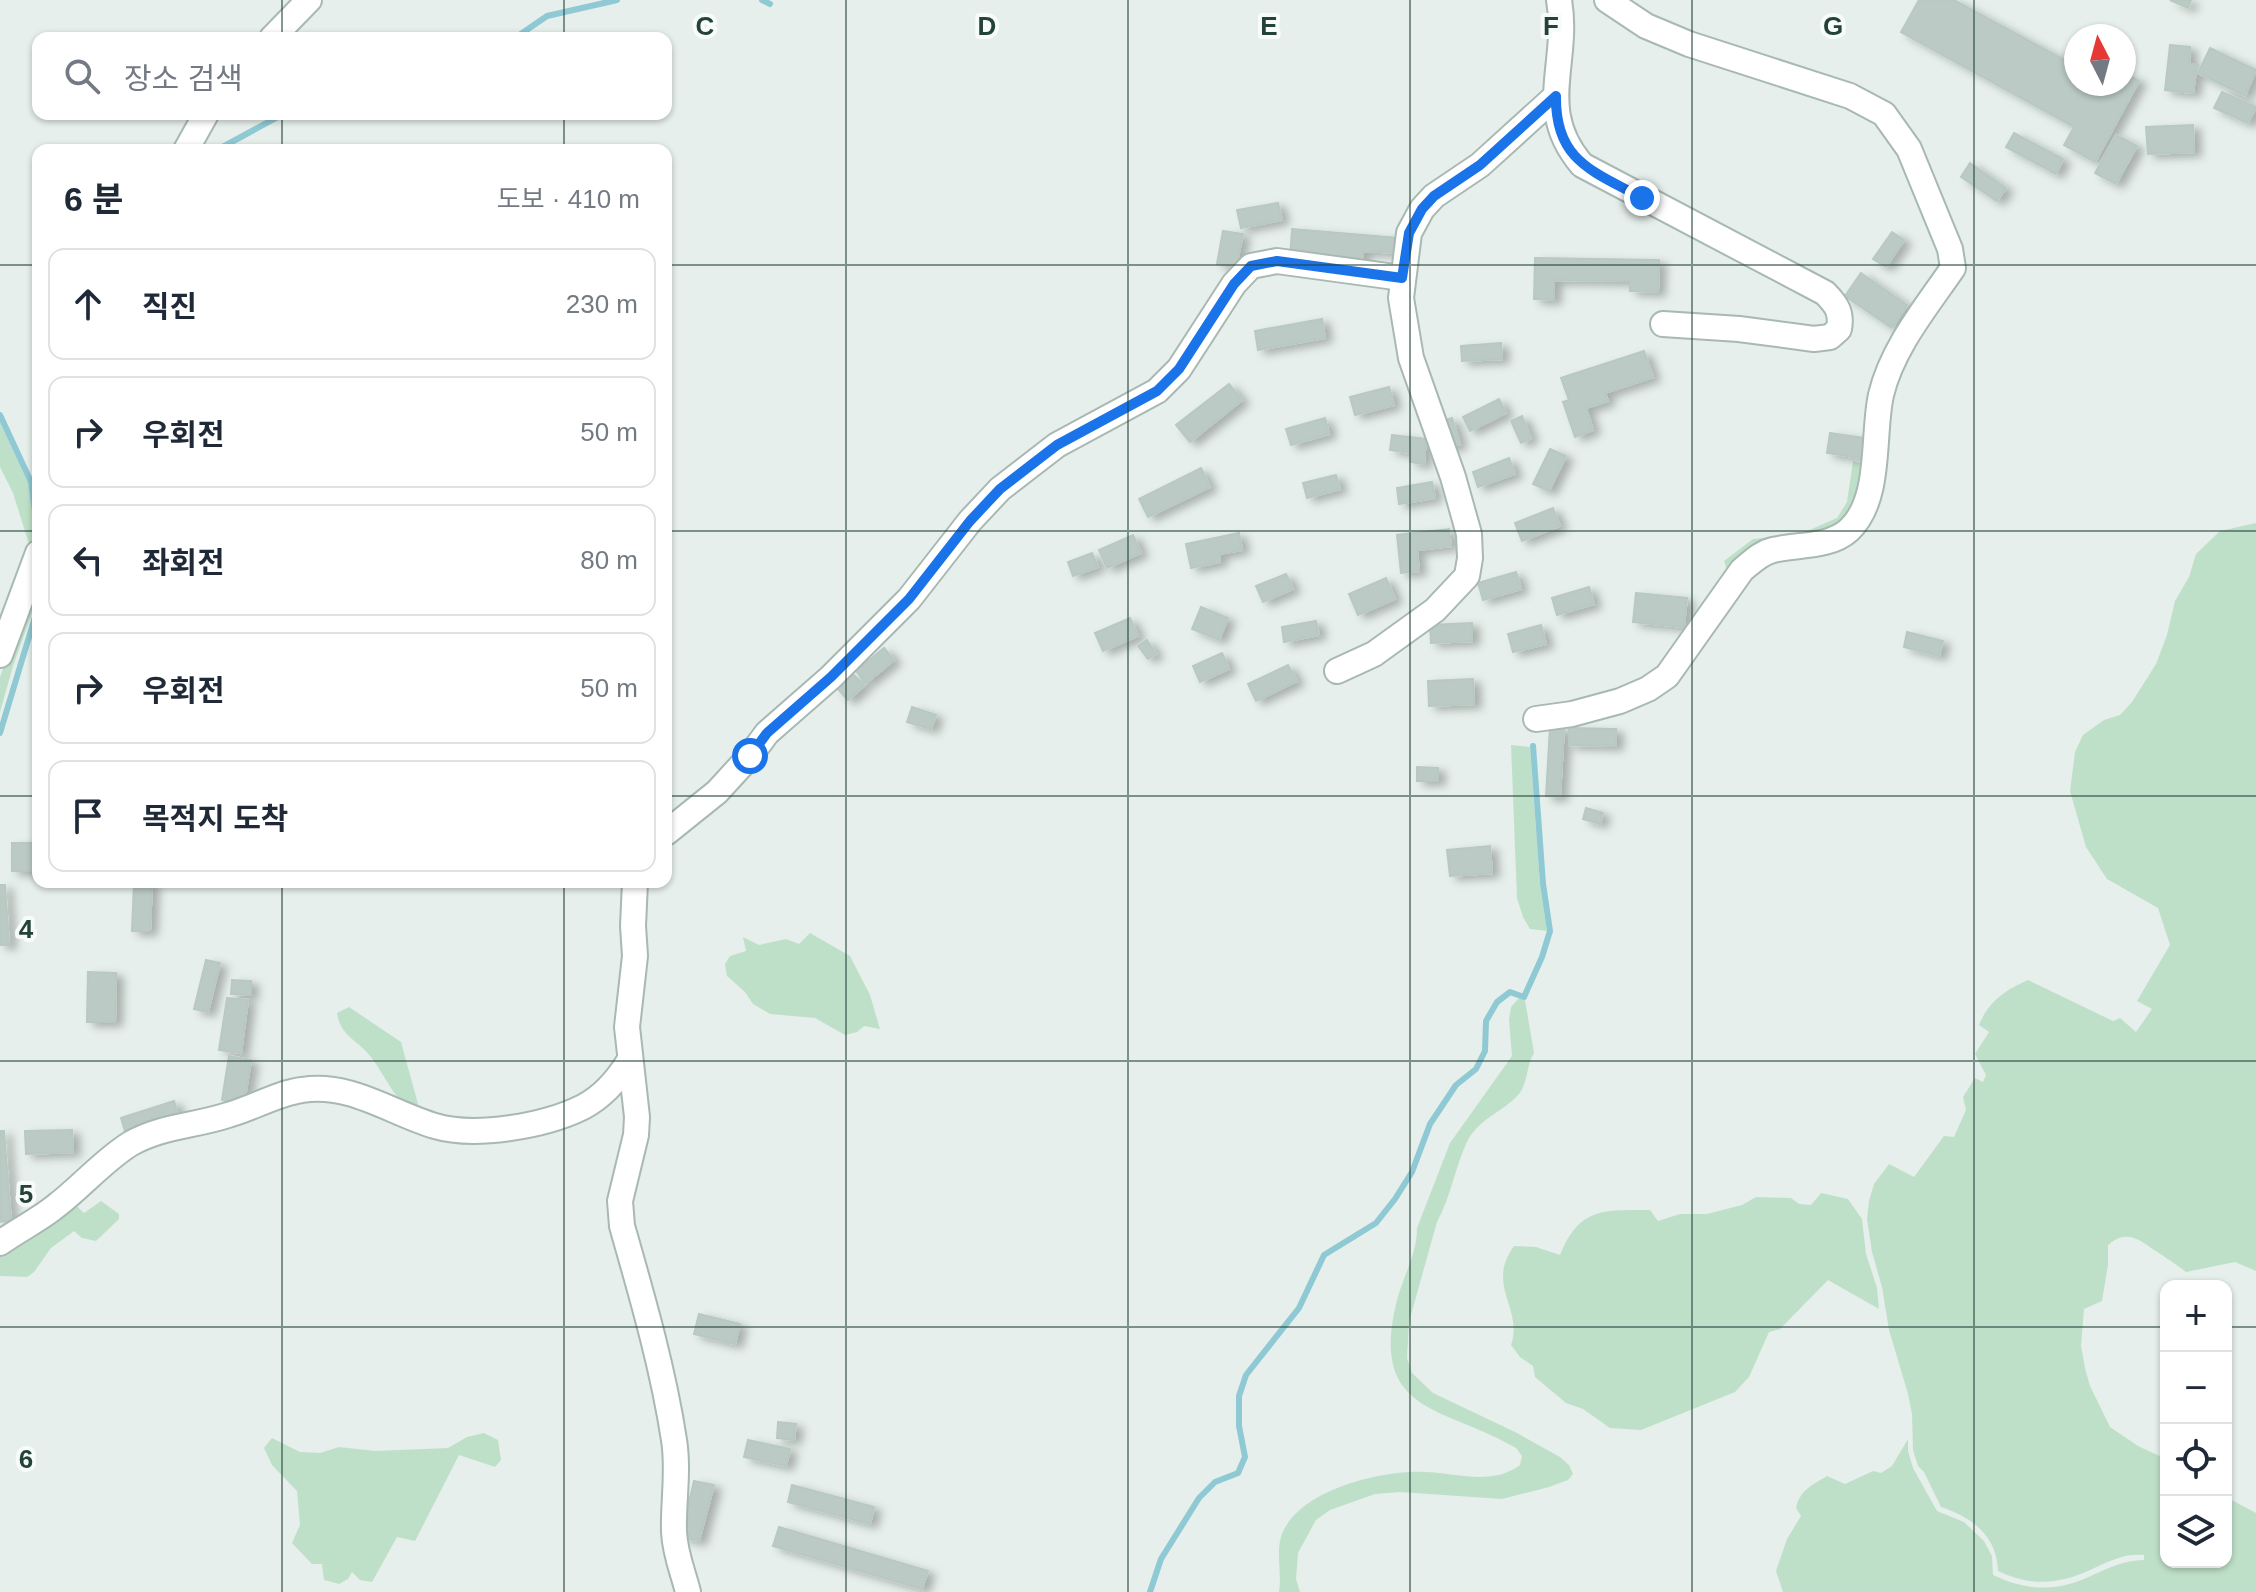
<!DOCTYPE html>
<html lang="ko">
<meta charset="utf-8">
<style>
body{margin:0;font-family:Arial,"Noto Sans KR",sans-serif;background:#f2f2f3;color:#1f2937}
.controls{position:absolute;right:24px;bottom:24px;display:grid;overflow:hidden;border-radius:16px;box-shadow:0 2px 6px #0004}
.controls button{width:72px;height:72px;display:grid;place-items:center;padding:0;border:0;border-bottom:2px solid #e0e1e3;background:#fff;color:#1f2937;font:40px sans-serif}
.compass{position:absolute;left:2064px;top:24px;width:72px;height:72px;border-radius:50%;background:#fff;box-shadow:0 2px 6px #0004;rotate:354deg}
.stop{position:absolute;width:24px;height:24px;margin:-18px;border:6px solid #1a73e8;border-radius:50%;background:#fff}
.stop.end{background:#1a73e8;border-color:#fff;box-shadow:0 2px 8px #0008}
.list{margin:0;padding:0;list-style:none}
h2{display:flex;justify-content:space-between;align-items:center;height:104px;margin:0;padding:0 32px;font-size:34px}
h2 small{font-size:26px;font-weight:400;color:#747a83}
.list li{display:grid;grid-template-columns:52px 1fr auto;gap:24px;align-items:center;box-sizing:border-box;height:112px;margin:0 16px 16px;padding:0 16px;border:2px solid #e0e1e3;border-radius:16px}
.list b{display:block;font-size:30px;white-space:nowrap}
.list em{font-size:26px;font-style:normal;color:#747a83}
.icon{flex:none;width:44px;height:44px;fill:none;stroke:currentColor;stroke-width:2;stroke-linecap:round;stroke-linejoin:round}
.map{position:relative;flex:none;width:2256px;height:1592px;overflow:hidden}
.search{position:absolute;background:#fff;box-shadow:0 2px 6px #0004;left:32px;top:32px;width:640px;height:88px;display:flex;align-items:center;gap:20px;box-sizing:border-box;padding:0 28px;border-radius:16px;color:#747a83;font-size:30px}
.panel{position:absolute;background:#fff;box-shadow:0 2px 6px #0004;left:32px;top:144px;width:640px;height:744px;border-radius:16px}
.map>svg:first-child{display:block}
.green{fill:#bfe0c8}
.lines{fill:none;stroke-linecap:round;stroke-linejoin:round}
.stream{stroke:#8ec9d4;stroke-width:6}
.building{fill:#bbcac4;stroke:#b8c9c2;stroke-width:2;filter:url(#shadow)}
.minor-casing{stroke:#a8b8b2;stroke-width:28}
.minor{stroke:#fff;stroke-width:24}
.route{stroke:#1a73e8;stroke-width:10}
.grid{fill:none;stroke:#24423a;stroke-width:2;stroke-opacity:0.55}
.grid-label{font-size:26px;text-anchor:middle;font-weight:bold;fill:#24423a;stroke:#f7fbf9;stroke-width:8;stroke-linejoin:round;paint-order:stroke}
</style>
<div class="map">
<svg width="2256" height="1592" viewBox="0 0 2256 1592">
<defs>
<filter id="shadow"><feDropShadow dx="7" dy="4" stdDeviation="4" flood-color="#0004"/></filter>
</defs>
<rect width="100%" height="100%" fill="#e6efeb"/>
<g class="green">
<path d="M0,422L28,483L37,534L0,637V616L29,544L13,493L0,467Z"/>
<path d="M1853,461L1869,465L1847,523L1728,573L1724,561L1753,539L1798,535L1837,518L1847,502Z"/>
<path d="M2256,523V1271L2235,1262L2186,1272C2176,1264 2165,1257 2154,1250C2137,1238 2126,1230 2108,1245V1265L2102,1301L2084,1309L2081,1346L2085,1368L2090,1386L2110,1427L2138,1446L2166,1459V1562H2226V1497L2256,1513V1592H1783L1776,1571L1787,1539L1801,1516L1796,1508C1800,1490 1812,1485 1827,1476L1845,1484L1873,1471L1881,1473L1892,1466L1908,1439V1451L1913,1468L1937,1511L1964,1522L1984,1541L1992,1556L1993,1575C2018,1587 2045,1592 2073,1583C2098,1575 2117,1560 2144,1560V1555C2123,1553 2108,1562 2090,1570C2058,1585 2029,1586 1998,1571C1997,1536 1972,1517 1941,1507L1924,1472L1918,1466L1913,1450L1912,1414L1908,1394L1889,1330L1882,1287L1872,1252L1867,1219L1869,1201L1874,1184L1889,1164L1914,1177L1944,1136L1954,1137L1966,1110L1963,1097L1975,1078L1983,1082L1986,1075L1975,1054L1989,1032L1979,1025C1989,1001 2004,991 2028,980L2113,1021L2120,1018L2136,1032L2152,1009L2137,1001L2170,945L2158,908L2107,879L2086,847L2070,791L2075,752L2083,735L2104,720L2120,715L2132,702L2156,664L2167,635L2175,601L2189,577L2196,554L2220,531Z"/>
<path d="M38,568V597L13,666L0,712V677Z"/>
<path d="M1511,745L1530,747L1540,884L1547,931L1530,929L1523,917L1517,898Z"/>
<path d="M810,933L850,956L870,995L880,1029L864,1026L857,1032L845,1035L815,1018L770,1014L753,1004L745,992L727,976L725,964L730,956L746,951L743,937L759,945L786,939L799,944Z"/>
<path d="M1519,998L1525,1000L1534,1053C1526,1066 1528,1083 1519,1094C1503,1112 1480,1118 1468,1140C1455,1166 1451,1197 1437,1222L1409,1322L1407,1358L1412,1373L1433,1393L1515,1432L1560,1457L1569,1465L1573,1474L1568,1480L1549,1487L1502,1499L1400,1492L1375,1494L1330,1510L1316,1520L1298,1553L1296,1579L1300,1592H1279C1282,1574 1276,1554 1281,1537C1296,1490 1382,1470 1425,1472C1458,1473 1492,1486 1520,1465L1522,1456L1516,1448C1445,1406 1370,1415 1396,1304C1402,1278 1417,1255 1417,1228L1450,1143L1512,1056L1509,1020L1511,1007Z"/>
<path d="M349,1007L401,1042L421,1115C396,1105 387,1078 371,1057C359,1041 340,1036 337,1013Z"/>
<path d="M1821,1193L1848,1199L1862,1219L1866,1254L1877,1288L1879,1309L1828,1280L1780,1329L1769,1332L1749,1377L1735,1392L1641,1430L1610,1428L1583,1409L1566,1403L1535,1377L1533,1366L1520,1357L1511,1345C1524,1309 1485,1286 1514,1246L1536,1247L1560,1255C1579,1207 1604,1210 1650,1210L1658,1221L1680,1214H1707L1742,1205L1756,1197L1791,1198L1799,1204L1811,1205Z"/>
<path d="M70,1200L84,1213L101,1201L119,1214V1219L96,1241L82,1238L74,1231L51,1248L34,1272L27,1277L0,1276V1246Z"/>
<path d="M484,1433L498,1440L501,1460L495,1467L459,1455L415,1541L397,1537L372,1582L360,1580L352,1572L348,1579L339,1584L324,1580L322,1564H312L292,1543L300,1525L297,1491L272,1465L264,1448L272,1438L300,1452L320,1453L339,1447L375,1451L448,1448L467,1437Z"/>
</g>
<g class="lines">
<g class="stream">
<path d="M762,0L770,4"/>
<path d="M515,38L547,16L617,0"/>
<path d="M217,150L283,114"/>
<path d="M0,415L31,482L36,519"/>
<path d="M0,733L38,607"/>
<path d="M1150,1592L1161,1559L1199,1498L1215,1482L1238,1473L1245,1457L1239,1426V1396L1246,1375L1299,1308L1324,1255L1376,1223L1395,1199L1412,1172L1430,1124L1456,1085L1476,1069L1485,1051L1486,1021L1497,1002L1510,992L1524,997L1542,957L1550,931L1543,884L1533,746"/>
</g>
</g>
<g class="building">
<path d="M1919,0H1954L2076,66V84H2124V73L2139,81L2095,162L2064,145L2074,127L1901,32Z"/>
<path d="M2170,0H2191L2188,8Z"/>
<path d="M2170,45L2190,47L2189,64H2197L2193,93L2165,90Z"/>
<path d="M2210,48L2256,70L2245,96L2198,73Z"/>
<path d="M2222,92L2256,107L2248,123L2214,108Z"/>
<path d="M2193,125L2194,152L2148,154L2146,127Z"/>
<path d="M2014,133L2063,159L2056,174L2006,147Z"/>
<path d="M2116,135L2137,146L2116,184L2095,173Z"/>
<path d="M1970,163L2006,188L1997,201L1961,177Z"/>
<path d="M1278,203L1282,220L1241,228L1237,210Z"/>
<path d="M1292,229L1398,238L1397,253L1363,251L1362,265L1290,259Z"/>
<path d="M1223,231L1243,234L1236,267L1217,264Z"/>
<path d="M1892,232L1904,240L1886,267L1873,259Z"/>
<path d="M1535,258L1659,260L1658,292L1630,291V281L1554,280V300L1534,299Z"/>
<path d="M1861,273L1907,305L1892,328L1845,296Z"/>
<path d="M1322,319L1325,338L1258,350L1255,331Z"/>
<path d="M1501,343L1502,359L1462,361L1461,346Z"/>
<path d="M1644,351L1653,377L1605,393L1608,401L1586,408L1593,430L1575,437L1563,402L1569,400L1561,378Z"/>
<path d="M1229,384L1242,400L1190,442L1176,425Z"/>
<path d="M1389,387L1394,405L1355,415L1350,397Z"/>
<path d="M1499,399L1506,413L1470,431L1463,417Z"/>
<path d="M1522,416L1531,438L1521,443L1511,421Z"/>
<path d="M1325,418L1329,434L1291,445L1286,429Z"/>
<path d="M1452,418L1460,444L1447,448L1439,422Z"/>
<path d="M1830,433L1865,438L1862,458L1827,453Z"/>
<path d="M1392,435L1426,439L1424,464L1410,462L1411,453L1390,450Z"/>
<path d="M1550,449L1566,456L1549,491L1533,484Z"/>
<path d="M1509,458L1515,474L1478,487L1473,472Z"/>
<path d="M1201,468L1210,487L1148,517L1139,499Z"/>
<path d="M1336,475L1340,489L1307,498L1303,483Z"/>
<path d="M1432,482L1435,498L1399,504L1397,488Z"/>
<path d="M1553,508L1560,526L1522,541L1515,523Z"/>
<path d="M1449,529L1451,546L1417,550L1419,571L1401,573L1397,535Z"/>
<path d="M1239,533L1242,550L1219,554L1220,562L1191,568L1186,544Z"/>
<path d="M1133,535L1141,553L1107,568L1099,550Z"/>
<path d="M1092,553L1098,567L1073,576L1068,562Z"/>
<path d="M1516,572L1521,589L1483,600L1478,583Z"/>
<path d="M1286,574L1293,589L1263,602L1256,586Z"/>
<path d="M1386,578L1395,599L1358,615L1349,594Z"/>
<path d="M1589,587L1594,604L1557,615L1552,598Z"/>
<path d="M1636,593L1687,598L1684,627L1633,622Z"/>
<path d="M1201,607L1228,618L1219,640L1192,629Z"/>
<path d="M1130,618L1138,636L1103,651L1095,633Z"/>
<path d="M1316,621L1319,635L1284,642L1282,627Z"/>
<path d="M1472,623V641L1431,643L1430,625Z"/>
<path d="M1541,625L1546,644L1513,652L1508,634Z"/>
<path d="M1907,632L1943,641L1939,656L1904,647Z"/>
<path d="M1147,640L1156,654L1148,659L1138,646Z"/>
<path d="M884,648L894,660L866,683L856,671Z"/>
<path d="M1222,653L1229,669L1200,682L1193,666Z"/>
<path d="M1288,665L1297,681L1256,701L1248,684Z"/>
<path d="M853,674L864,686L848,700L837,688Z"/>
<path d="M1473,679L1474,704L1429,706L1428,681Z"/>
<path d="M912,707L936,715L931,729L907,722Z"/>
<path d="M1550,727L1564,728L1560,797L1546,796Z"/>
<path d="M1569,728L1616,729V746L1569,745Z"/>
<path d="M1417,767L1438,768V781H1417Z"/>
<path d="M1586,808L1603,813L1600,824L1583,819Z"/>
<rect x="12" y="843" width="26" height="28"/>
<path d="M1490,846L1492,873L1450,876L1447,850Z"/>
<path d="M134,882L152,883L150,931H132Z"/>
<path d="M0,885H5L9,945H0Z"/>
<path d="M206,960L220,963L208,1012L194,1009Z"/>
<path d="M88,972L116,973L115,1022H87Z"/>
<path d="M232,980L251,981V995L231,994Z"/>
<path d="M227,998L248,1000L241,1053L219,1050Z"/>
<path d="M229,1056L251,1060L244,1104L222,1100Z"/>
<path d="M174,1101L178,1114L125,1131L121,1118Z"/>
<path d="M72,1130L73,1152L26,1154L25,1131Z"/>
<path d="M0,1131H4L11,1221L0,1222Z"/>
<path d="M699,1314L740,1324L735,1344L694,1334Z"/>
<path d="M778,1422L796,1424L794,1440L777,1438Z"/>
<path d="M748,1440L790,1449L786,1466L744,1457Z"/>
<path d="M694,1481L714,1485L699,1541L681,1537Z"/>
<path d="M792,1485L874,1507L870,1524L788,1502Z"/>
<path d="M779,1527L928,1571L922,1589L773,1546Z"/>
</g>
<g class="lines">
<defs>
<g id="minor">
<path d="M1559,0C1570,63 1534,109 1582,165L1825,293C1837,305 1842,313 1839,329L1830,337L1814,339L1739,329L1663,324"/>
<path d="M272,38L309,0"/>
<path d="M186,150L206,114"/>
<path d="M0,655L38,553"/>
<path d="M1337,671L1374,654L1435,610L1467,576L1470,558L1469,534L1453,477L1411,358L1401,298L1409,233L1422,209L1434,196L1480,165L1556,96"/>
<path d="M1536,719L1572,714L1620,701L1648,689L1667,676L1742,570C1752,562 1760,553 1773,550C1797,544 1829,548 1849,530C1882,499 1872,435 1881,395C1892,348 1927,306 1953,268L1950,249L1909,149L1884,114L1850,96L1689,44L1646,26L1607,0"/>
<path d="M666,833L717,792L750,756L767,733L831,677L909,599L970,521L1000,489L1057,445L1157,391L1179,369L1234,284L1251,266L1277,261L1402,278"/>
<path d="M635,882L633,926L635,956L627,1027L637,1117L636,1135L620,1201L622,1226C642,1296 663,1368 674,1440C679,1471 673,1502 674,1532C675,1554 683,1572 688,1592"/>
<path d="M0,1243C18,1230 39,1220 56,1206C81,1187 103,1161 130,1144C161,1126 195,1126 228,1115C253,1108 278,1093 302,1090C350,1082 391,1113 435,1126C475,1138 545,1126 583,1107C602,1097 618,1079 629,1061"/>
</g>
</defs>
<use href="#minor" class="minor-casing"/>
<use href="#minor" class="minor"/>
</g>
<g class="lines">
<path class="route" d="M750,756L767,733L831,677L909,599L970,521L1000,489L1057,445L1157,391L1179,369L1234,284L1251,266L1277,261L1402,278L1409,233L1422,209L1434,196L1480,165L1556,96C1555,161 1593,171 1642,198"/>
</g>
<path class="grid" d="M282,0V38M564,0V38M846,0V1592M1128,0V1592M1410,0V1592M1692,0V1592M1974,0V1592M282,114V150M564,114V150M0,265H38M666,265H2256M0,531H38M666,531H2256M0,796H38M666,796H2256M282,882V1592M564,882V1592M0,1061H2256M0,1327H2166M2226,1327H2256"/>
<g class="grid-label">
<text x="705" y="35">C</text>
<text x="987" y="35">D</text>
<text x="1269" y="35">E</text>
<text x="1551" y="35">F</text>
<text x="1833" y="35">G</text>
<text x="26" y="938">4</text>
<text x="26" y="1203">5</text>
<text x="26" y="1468">6</text>
</g>
</svg>
<div class="controls">
<button>+</button>
<button>−</button>
<button><svg class="icon" aria-label="locate" viewBox="0 0 24 24"><circle cx="12" cy="12" r="6"/><path d="M12 2v4M12 18v4M2 12h4M18 12h4"/></svg></button>
<button><svg class="icon" aria-label="layers" viewBox="0 0 24 24"><path d="M12 4l9 5-9 5-9-5zM3 14l9 5 9-5"/></svg></button>
</div>
<svg class="compass" viewBox="-18 -18 36 36"><path d="M0-13l5 13h-10z" fill="#e53935"/><path d="M0 13l5-13h-10z" fill="#747a83"/></svg>
<div class="stop" style="left:750px;top:756px"></div>
<div class="stop end" style="left:1642px;top:198px"></div>
<div class="search"><svg class="icon" aria-label="search" viewBox="0 0 24 24"><circle cx="10" cy="10" r="6"/><path d="M15 15l6 6"/></svg>장소 검색</div>
<section class="panel">
<h2>6 분<small>도보 · 410 m</small></h2>
<ul class="list">
<li><svg class="icon" aria-label="ahead" viewBox="0 0 24 24"><path d="M12 20V5M6 11l6-6 6 6"/></svg><div><b>직진</b></div><em>230 m</em></li>
<li><svg class="icon" aria-label="right" viewBox="0 0 24 24"><path d="M7 20v-9h11M14 6l5 5-5 5"/></svg><div><b>우회전</b></div><em>50 m</em></li>
<li><svg class="icon" aria-label="left" viewBox="0 0 24 24"><path d="M17 20v-9H6M10 6l-5 5 5 5"/></svg><div><b>좌회전</b></div><em>80 m</em></li>
<li><svg class="icon" aria-label="right" viewBox="0 0 24 24"><path d="M7 20v-9h11M14 6l5 5-5 5"/></svg><div><b>우회전</b></div><em>50 m</em></li>
<li><svg class="icon" aria-label="arrive" viewBox="0 0 24 24"><path d="M6 21V4h12l-3 4 3 4H6"/></svg><div><b>목적지 도착</b></div></li>
</ul>
</section>
</div>
